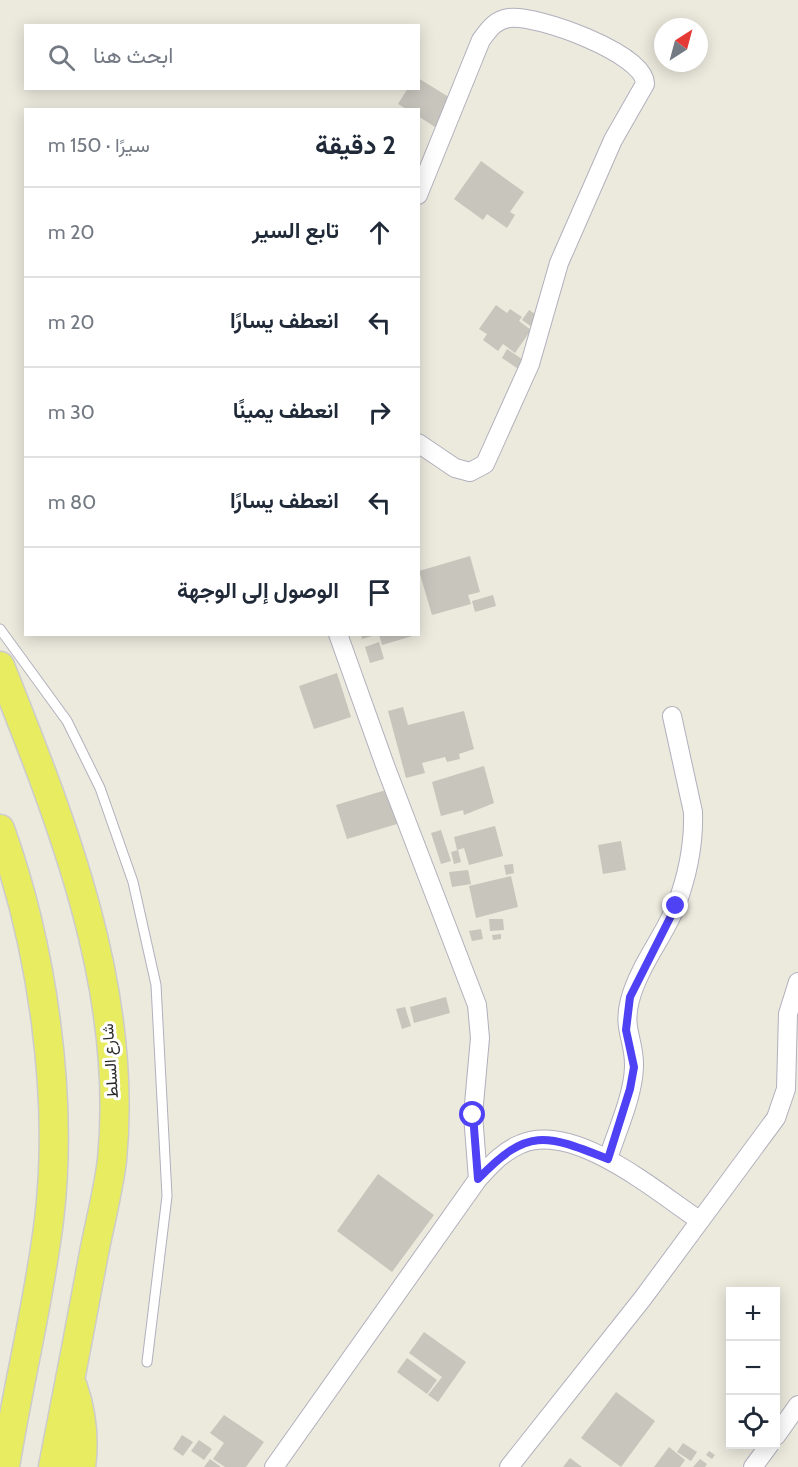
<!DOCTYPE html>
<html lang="ar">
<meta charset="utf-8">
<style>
body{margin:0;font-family:Cabin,Vazirmatn,sans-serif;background:#f2f2f3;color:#1f2937;direction:rtl}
.controls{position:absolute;right:18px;bottom:18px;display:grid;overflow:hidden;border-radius:0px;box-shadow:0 3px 15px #0003}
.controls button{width:54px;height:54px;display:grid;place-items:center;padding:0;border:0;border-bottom:2px solid #e0e1e3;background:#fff;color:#1f2937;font:30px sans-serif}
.compass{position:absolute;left:654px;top:18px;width:54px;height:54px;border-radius:50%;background:#fff;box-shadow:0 3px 15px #0003;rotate:36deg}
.stop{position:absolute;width:18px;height:18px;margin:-14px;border:4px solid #4f42f4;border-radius:50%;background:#fff}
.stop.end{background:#4f42f4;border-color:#fff;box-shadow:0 2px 6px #0008}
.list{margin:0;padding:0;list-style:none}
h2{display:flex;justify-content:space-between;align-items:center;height:78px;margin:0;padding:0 24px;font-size:26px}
h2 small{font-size:20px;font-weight:400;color:#747a83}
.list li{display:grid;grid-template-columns:39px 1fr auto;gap:18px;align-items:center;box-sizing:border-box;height:90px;padding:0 24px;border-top:2px solid #e0e1e3}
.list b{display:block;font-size:22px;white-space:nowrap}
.list em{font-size:20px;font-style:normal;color:#747a83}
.icon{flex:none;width:33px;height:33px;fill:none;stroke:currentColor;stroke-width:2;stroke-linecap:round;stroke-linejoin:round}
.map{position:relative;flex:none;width:798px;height:1467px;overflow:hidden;direction:ltr}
.search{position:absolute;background:#fff;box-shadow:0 3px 15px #0003;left:24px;top:24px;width:396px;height:66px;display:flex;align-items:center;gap:15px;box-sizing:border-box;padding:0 21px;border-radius:0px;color:#747a83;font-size:22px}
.panel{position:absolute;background:#fff;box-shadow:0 3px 15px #0003;left:24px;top:108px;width:396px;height:528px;border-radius:0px;direction:rtl}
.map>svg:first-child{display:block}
.building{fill:#c7c5bc}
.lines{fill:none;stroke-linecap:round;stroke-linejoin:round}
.lane-casing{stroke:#b1b0bd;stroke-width:11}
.street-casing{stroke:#b1b0bd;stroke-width:20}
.primary-casing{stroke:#ccc;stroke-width:31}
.lane{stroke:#fff;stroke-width:9}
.street{stroke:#fff;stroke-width:18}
.primary{stroke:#e8ec61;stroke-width:28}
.route{stroke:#4f42f4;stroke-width:8}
.labels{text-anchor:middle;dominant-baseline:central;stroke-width:6;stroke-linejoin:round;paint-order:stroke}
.street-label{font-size:16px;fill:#2a2a2a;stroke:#fff}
</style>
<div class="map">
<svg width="798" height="1467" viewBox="0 0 798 1467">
<rect width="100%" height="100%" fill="#ece9dd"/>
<g class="building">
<path d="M418,78L452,99L435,127L418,116V110H408L398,104L408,88H418Z"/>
<path d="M481,161L524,192L510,212L515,215L507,228L487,214L483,220L454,199Z"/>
<path d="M496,305L507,313L510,309L522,317L519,321L531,330L515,353L503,344L498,351L483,340L487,334L479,329Z"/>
<path d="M529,310L540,317L532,327L522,320Z"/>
<path d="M507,349L525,361L520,370L502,358Z"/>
<path d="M470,556L480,592L468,595L471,604L432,615L419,571Z"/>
<path d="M493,595L496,606L475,612L472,601Z"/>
<path d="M361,634H376V635L362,639Z"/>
<path d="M379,634H416V635L382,645Z"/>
<path d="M379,642L384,659L370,663L365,647Z"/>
<path d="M337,673L351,717L314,729L299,686Z"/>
<path d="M403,707L408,725L464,711L474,749L459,754L460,759L447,762L445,757L422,763L425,773L406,778L388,711Z"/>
<path d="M484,766L494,803L464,815L463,810L441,816L432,782Z"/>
<path d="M386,790L397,824L347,839L336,805Z"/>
<path d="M495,826L503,856L469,865L464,848L457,850L454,837Z"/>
<path d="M441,830L451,861L441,864L431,833Z"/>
<path d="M621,841L626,870L603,874L598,845Z"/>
<path d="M458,850L461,862L454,864L451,852Z"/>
<path d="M513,864L514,873L506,875L504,865Z"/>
<path d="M468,870L471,884L452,887L449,872Z"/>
<path d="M511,876L518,907L476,918L469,886Z"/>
<path d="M489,919H503L504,930L490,931Z"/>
<path d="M481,929L483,939L472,941L469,931Z"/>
<path d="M501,934V939L493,940L492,935Z"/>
<path d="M446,997L450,1013L414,1023L410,1007Z"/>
<path d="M405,1007L411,1026L402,1029L396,1009Z"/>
<path d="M378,1174L434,1215L392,1272L337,1231Z"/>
<path d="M424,1332L466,1362L438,1402L428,1395L442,1377L409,1353Z"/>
<path d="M407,1358L437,1380L427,1394L397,1372Z"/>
<path d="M616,1392L655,1421L621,1467L581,1438Z"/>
<path d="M224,1415L264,1442L246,1467H225L213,1459L224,1443L210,1433Z"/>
<path d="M182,1435L193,1442L183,1456L173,1449Z"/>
<path d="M199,1440L212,1449L204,1460L191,1451Z"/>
<path d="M683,1443L697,1452L691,1461L677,1452Z"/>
<path d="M669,1447L685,1460L680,1467H654Z"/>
<path d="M709,1451L715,1455L712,1459L706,1455Z"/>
<path d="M570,1458L582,1467H563Z"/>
<path d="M210,1459L221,1467H204Z"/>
<path d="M700,1459L707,1464L705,1467H693Z"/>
</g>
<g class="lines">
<defs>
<path id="lane" d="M0,629L67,721L100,788L133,882L156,985L167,1196L147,1362"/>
<g id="street">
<path d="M418,195L481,40C489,29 495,20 509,18C536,14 646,54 645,84L613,140L559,263L530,364L485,464L470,472L455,468L418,443"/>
<path d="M338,634L386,768L477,1005L480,1038L473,1115L478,1179"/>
<path d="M608,1159C617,1130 633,1097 634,1067C635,1041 622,1029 630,1000C639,966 663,938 676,906C687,877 694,843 693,812L672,716"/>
<path d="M776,1436L798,1405"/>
<path d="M274,1467L478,1179C491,1165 503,1151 521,1144C574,1121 657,1192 699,1220"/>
<path d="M509,1467L643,1298L776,1118L786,1089L788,1014L798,982"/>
<path d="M753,1467L770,1444"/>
</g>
<g id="primary">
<path d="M0,666C62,822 129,989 112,1160C108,1193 99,1226 93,1258C80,1328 67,1397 53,1467"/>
<path d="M0,829C42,946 64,1096 49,1220C39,1303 18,1384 5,1467"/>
<path d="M73,1387C82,1414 85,1438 81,1467"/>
</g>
</defs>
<use href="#lane" class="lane-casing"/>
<use href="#street" class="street-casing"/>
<use href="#primary" class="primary-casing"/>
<use href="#lane" class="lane"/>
<use href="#street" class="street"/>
<use href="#primary" class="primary"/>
</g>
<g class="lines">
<path class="route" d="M473,1115L478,1179C528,1127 545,1134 608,1159L630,1089L634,1067L626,1030L630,997L676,906"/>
</g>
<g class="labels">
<g class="street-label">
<text transform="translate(110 1061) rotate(-94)">شارع السلط</text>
</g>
</g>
</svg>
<div class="controls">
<button>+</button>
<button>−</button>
<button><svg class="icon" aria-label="locate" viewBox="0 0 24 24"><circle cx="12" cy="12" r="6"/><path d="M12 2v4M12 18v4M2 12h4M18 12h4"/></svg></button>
</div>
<svg class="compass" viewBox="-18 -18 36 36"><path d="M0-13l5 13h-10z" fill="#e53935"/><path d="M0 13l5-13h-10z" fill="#747a83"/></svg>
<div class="stop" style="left:473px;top:1115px"></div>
<div class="stop end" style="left:676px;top:906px"></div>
<div class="search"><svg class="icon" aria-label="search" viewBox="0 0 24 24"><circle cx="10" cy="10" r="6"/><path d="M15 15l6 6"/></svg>ابحث هنا</div>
<section class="panel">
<h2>2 دقيقة<small>سيرًا · 150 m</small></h2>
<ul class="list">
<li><svg class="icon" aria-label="ahead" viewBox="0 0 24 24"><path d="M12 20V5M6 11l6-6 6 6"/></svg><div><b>تابع السير</b></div><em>20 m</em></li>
<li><svg class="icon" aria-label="left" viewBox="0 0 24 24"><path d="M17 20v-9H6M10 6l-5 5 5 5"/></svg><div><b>انعطف يسارًا</b></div><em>20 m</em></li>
<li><svg class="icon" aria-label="right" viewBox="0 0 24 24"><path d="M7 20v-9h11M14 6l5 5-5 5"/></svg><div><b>انعطف يمينًا</b></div><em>30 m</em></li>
<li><svg class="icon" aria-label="left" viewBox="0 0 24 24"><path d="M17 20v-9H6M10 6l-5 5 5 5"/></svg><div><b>انعطف يسارًا</b></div><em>80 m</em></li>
<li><svg class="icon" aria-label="arrive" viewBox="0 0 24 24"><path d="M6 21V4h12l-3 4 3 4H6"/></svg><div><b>الوصول إلى الوجهة</b></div></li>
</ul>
</section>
</div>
